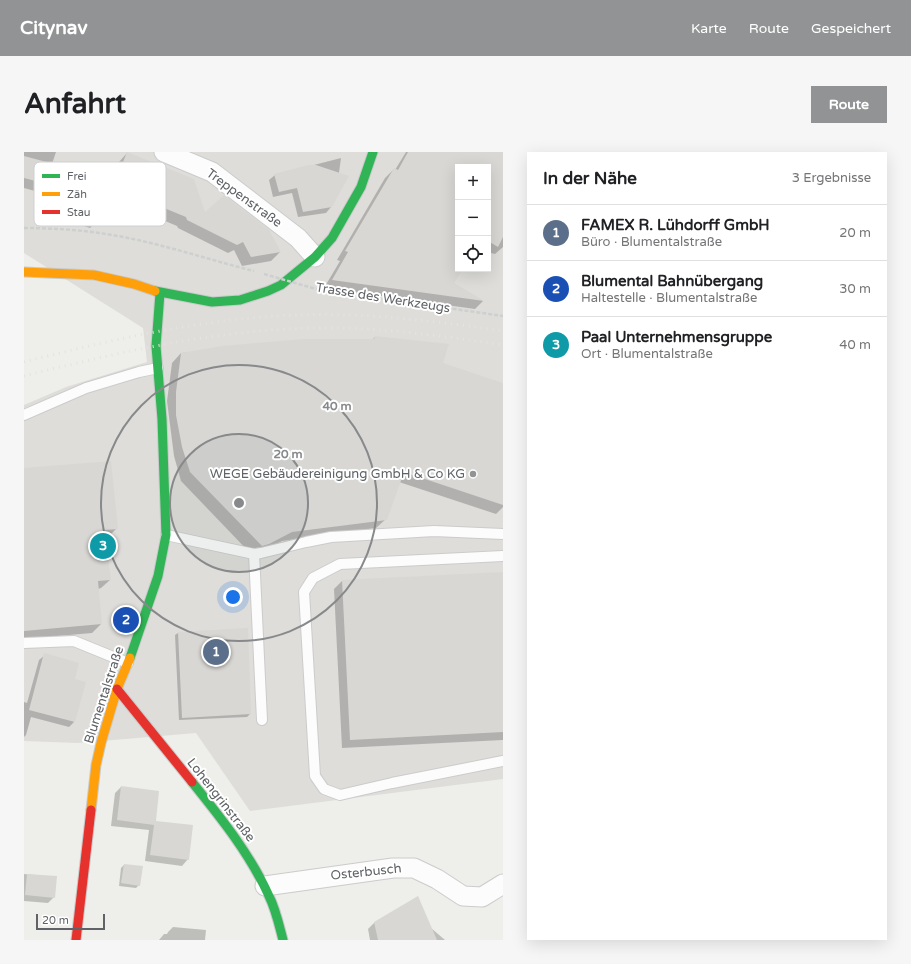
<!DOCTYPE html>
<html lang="de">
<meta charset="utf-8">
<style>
body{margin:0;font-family:"Varela Round",sans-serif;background:#f6f6f6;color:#202124}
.controls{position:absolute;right:12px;top:12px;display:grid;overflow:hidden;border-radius:0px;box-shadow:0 4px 16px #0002}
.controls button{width:36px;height:36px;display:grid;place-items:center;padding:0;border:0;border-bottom:1px solid #e0e0e0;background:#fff;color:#202124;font:20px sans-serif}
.scale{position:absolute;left:12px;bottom:10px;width:69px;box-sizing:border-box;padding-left:4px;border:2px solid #5f6266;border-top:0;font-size:11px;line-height:14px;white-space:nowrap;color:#5f6266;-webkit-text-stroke:3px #fff;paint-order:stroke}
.you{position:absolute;left:209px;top:445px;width:14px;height:14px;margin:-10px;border:3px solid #fff;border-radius:50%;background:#1a73e8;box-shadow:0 0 0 6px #1a73e833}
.badge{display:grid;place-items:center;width:26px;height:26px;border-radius:50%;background:#919394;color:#fff;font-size:13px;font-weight:700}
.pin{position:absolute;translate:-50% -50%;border:2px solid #fff;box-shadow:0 1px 4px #0006}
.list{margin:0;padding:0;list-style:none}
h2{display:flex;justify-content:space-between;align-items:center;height:52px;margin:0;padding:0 16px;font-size:17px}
h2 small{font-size:13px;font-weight:400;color:#757577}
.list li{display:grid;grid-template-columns:26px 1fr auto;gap:12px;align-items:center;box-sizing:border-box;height:56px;padding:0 16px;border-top:1px solid #e0e0e0}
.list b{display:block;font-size:15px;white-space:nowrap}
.list p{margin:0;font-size:13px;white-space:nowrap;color:#757577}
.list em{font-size:13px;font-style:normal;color:#757577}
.icon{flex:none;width:22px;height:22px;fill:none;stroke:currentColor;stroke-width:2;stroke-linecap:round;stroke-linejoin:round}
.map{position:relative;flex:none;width:479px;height:788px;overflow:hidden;border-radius:0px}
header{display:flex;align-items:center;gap:24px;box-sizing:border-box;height:56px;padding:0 20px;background:#919394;color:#fff}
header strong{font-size:19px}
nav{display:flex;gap:22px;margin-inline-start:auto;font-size:14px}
.intro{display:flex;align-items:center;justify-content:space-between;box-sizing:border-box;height:96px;padding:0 24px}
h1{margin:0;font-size:28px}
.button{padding:10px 18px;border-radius:0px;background:#919394;color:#fff;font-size:14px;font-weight:700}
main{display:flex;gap:24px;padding:0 24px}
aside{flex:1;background:#fff;border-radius:0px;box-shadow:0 4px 16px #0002}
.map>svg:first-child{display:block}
.industrial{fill:#deddda;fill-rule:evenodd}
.shadow{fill:#0003}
.building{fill:#d8d7d4}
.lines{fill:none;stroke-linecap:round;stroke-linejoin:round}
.lane-casing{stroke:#cbcccb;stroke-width:12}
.street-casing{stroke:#cbcccb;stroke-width:21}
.fast-casing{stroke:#c9caca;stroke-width:11}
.slow-casing{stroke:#c9caca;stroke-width:11}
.jam-casing{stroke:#c9caca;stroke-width:11}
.path{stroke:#ccd0cf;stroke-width:2.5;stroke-dasharray:4 2;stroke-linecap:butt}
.lane{stroke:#fcfcfc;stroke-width:10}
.street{stroke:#fcfcfc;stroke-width:19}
.fast{stroke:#30b455;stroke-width:9}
.slow{stroke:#ff9f0a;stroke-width:9}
.jam{stroke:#e5322d;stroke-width:9}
.rail{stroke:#e3e4e3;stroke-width:3;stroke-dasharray:1 5;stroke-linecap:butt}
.path-bridge{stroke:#ccd0cf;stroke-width:2.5;stroke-dasharray:4 2;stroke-linecap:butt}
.ring{fill:none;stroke:#87898b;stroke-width:2}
.poi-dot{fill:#919394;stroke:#fff;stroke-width:1.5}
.labels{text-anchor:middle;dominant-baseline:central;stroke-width:4;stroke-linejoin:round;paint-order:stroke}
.street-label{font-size:13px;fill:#5f6266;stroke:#fff}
.poi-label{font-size:13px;fill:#5f6266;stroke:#fff;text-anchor:end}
.key{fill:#fff;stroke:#cfd0d1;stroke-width:1}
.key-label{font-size:11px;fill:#5f6266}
.centre{fill:#87898b;stroke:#fff;stroke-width:2}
.ring-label{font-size:12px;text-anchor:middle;font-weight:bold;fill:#87898b;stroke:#fff;stroke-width:4;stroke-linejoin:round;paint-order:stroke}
</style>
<header>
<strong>Citynav</strong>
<nav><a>Karte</a><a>Route</a><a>Gespeichert</a></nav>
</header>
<div class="intro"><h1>Anfahrt</h1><a class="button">Route</a></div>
<main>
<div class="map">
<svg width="479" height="788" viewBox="0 0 479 788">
<rect width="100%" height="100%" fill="#eeeeea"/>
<path class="industrial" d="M0,0H479V627L226,659L172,581L54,591L0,589V253L42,235L123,210L119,176L0,101ZM434,15H464V117H434Z"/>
<g class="shadow">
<path d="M0,0H32L28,12L69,24L71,19L79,11L93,14L95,10L103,1L180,62L256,100L247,109L218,114L210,98L204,101L154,76L153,74L84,45L75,67L66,76L57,73L62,53L0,36Z"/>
<path d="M382,0H479V95L471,102L467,101L464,103V15H434V117H438L429,131L459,149L451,157L300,136L316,109L313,108L361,26L370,17L371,18Z"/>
<path d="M317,6L315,21L307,55L302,61L274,65L268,41L249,45L245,28L251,23Z"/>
<path d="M351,185L417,211L479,232V355L472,362L375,330L362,367L352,376L258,389L235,401L228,403L157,329L150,304L143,249L148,211L157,201L348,188Z"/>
<path d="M0,317L93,376L84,385L81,386L86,428L77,436L74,437L77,472L68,481L0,487Z"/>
<path d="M479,421V588L318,596L310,437L318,429Z"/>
<path d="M154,481L226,562L223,565L155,568L151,483Z"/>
<path d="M21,503L50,570L45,575L7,565L2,583L0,585V550L3,551L15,508Z"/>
<path d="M97,635L164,707L158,714L121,709L125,678L87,674L91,641Z"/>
<path d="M100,713L115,733L112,736L95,734L97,716Z"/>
<path d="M0,722L32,725L30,745L24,751L0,749Z"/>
<path d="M351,770L407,776L421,788H346L344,777Z"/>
<path d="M149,775L182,778L181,788H135L140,782H143L144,780Z"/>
</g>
<g class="building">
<path d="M103,0L170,27L181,60L200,43L245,78L257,100L227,105L219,90L213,93L163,68L162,65L89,35L76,68L65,64L70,44L0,26V4L75,24L79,10L97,15Z"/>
<path d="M384,0H479V85L474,95L464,89V15H434V117H439L430,131L460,149L308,128L324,100L321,99L370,16L374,18Z"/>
<path d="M284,13H292L325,24L308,55L279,60L273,36L255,40L250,22Z"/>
<path d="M351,184L425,192L419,211L479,231V353L380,320L363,368L268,380L245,392L238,394L166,320L158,295L152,263V240L157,201L198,194L279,187H350Z"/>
<path d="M87,309L94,377L81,378L87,428L74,429L78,472L0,479V316Z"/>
<path d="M479,420V580L326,588L318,428Z"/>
<path d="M224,476L227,562L158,566L154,480Z"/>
<path d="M20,501L55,511L51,527L62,530L51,570L5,558Z"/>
<path d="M97,634L135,639L132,669L169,673L165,708L126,703L130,673L93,668Z"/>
<path d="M100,712L119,714L116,734L97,731Z"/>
<path d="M3,722L33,724L31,746L1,743Z"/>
<path d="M394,744L413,788H354L350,770Z"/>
</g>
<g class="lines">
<defs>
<g id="lane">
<path d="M0,263L62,236L115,220L134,216"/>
<path d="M142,383L230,402L237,401L282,390L307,385L410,379L479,382"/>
<path d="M230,402L238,568"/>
<path d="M479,404L316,412L289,426L280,440L291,624L300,637L316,643L368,631L479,609"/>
<path d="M0,491L50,489L104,511"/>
</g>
<g id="street">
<path d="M140,0L188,20L274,86L291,105"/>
<path d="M241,734L369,716H390L413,727L439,744L458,745L479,732"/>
</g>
<g id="fast">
<path d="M131,139L188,150L216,148L244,139L257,133L291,105L308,86L337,35L349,0"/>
<path d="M106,506L134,424L142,383L138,267L132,194L136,141"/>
<path d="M168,630C197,666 226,702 245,744C252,758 255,773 259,788"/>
</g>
<g id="slow">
<path d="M0,120L70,123L110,132L131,139"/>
<path d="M67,658L72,613L77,591L93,537L106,506"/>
</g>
<g id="jam">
<path d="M93,537L168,630"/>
<path d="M52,788L67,658"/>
</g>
</defs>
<use href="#lane" class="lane-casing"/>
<use href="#street" class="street-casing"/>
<use href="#fast" class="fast-casing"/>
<use href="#slow" class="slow-casing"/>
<use href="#jam" class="jam-casing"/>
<g class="path">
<path d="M0,76C29,76 59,78 88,83C136,91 182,107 230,119"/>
<path d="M292,137L479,164"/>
</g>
<use href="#lane" class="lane"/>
<use href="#street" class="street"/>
<use href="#fast" class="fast"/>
<use href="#slow" class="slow"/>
<use href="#jam" class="jam"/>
<g class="rail">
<path d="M0,210C89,187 179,167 271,163C341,160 410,169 479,179"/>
<path d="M0,224C96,200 195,177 295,176C357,175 418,184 479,193"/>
</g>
<path class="path-bridge" d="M240,122L292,137"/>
</g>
<circle cx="215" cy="351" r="69" fill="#87898b" fill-opacity=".12"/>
<g class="ring">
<circle cx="215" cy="351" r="69"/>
<circle cx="215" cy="351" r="138"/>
</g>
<circle class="poi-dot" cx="449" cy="322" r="4"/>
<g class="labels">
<g class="street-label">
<text transform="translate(220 46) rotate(36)">Treppenstraße</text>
<text transform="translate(359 146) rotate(9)">Trasse des Werkzeugs</text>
<text transform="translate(80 543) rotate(-72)">Blumentalstraße</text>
<text transform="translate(197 648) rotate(52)">Lohengrinstraße</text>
<text transform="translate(342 720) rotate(-6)">Osterbusch</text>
</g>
<g class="poi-label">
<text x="441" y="322">WEGE Gebäudereinigung GmbH &amp; Co KG</text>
</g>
</g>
<rect x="10" y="10" width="132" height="64" rx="6" class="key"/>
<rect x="18" y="22" width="18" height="4" fill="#30b455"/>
<rect x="18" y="40" width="18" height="4" fill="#ff9f0a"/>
<rect x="18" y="58" width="18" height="4" fill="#e5322d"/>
<g class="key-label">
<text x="43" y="28">Frei</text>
<text x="43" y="46">Zäh</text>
<text x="43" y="64">Stau</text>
</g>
<circle cx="215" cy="351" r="6" class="centre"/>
<g class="ring-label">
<text x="313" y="258">40 m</text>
<text x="264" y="306">20 m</text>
</g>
</svg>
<div class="controls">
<button>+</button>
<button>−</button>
<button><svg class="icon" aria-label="locate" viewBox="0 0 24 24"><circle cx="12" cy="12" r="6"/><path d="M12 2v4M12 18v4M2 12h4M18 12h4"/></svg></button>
</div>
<div class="scale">20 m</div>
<div class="you"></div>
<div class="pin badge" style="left:192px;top:500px;background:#5c6f8a">1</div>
<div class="pin badge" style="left:102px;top:468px;background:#1a4fb4">2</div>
<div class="pin badge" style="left:79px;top:394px;background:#0f9aa8">3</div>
</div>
<aside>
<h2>In der Nähe<small>3 Ergebnisse</small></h2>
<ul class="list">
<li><span class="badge" style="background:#5c6f8a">1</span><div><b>FAMEX R. Lühdorff GmbH</b><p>Büro · Blumentalstraße</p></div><em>20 m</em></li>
<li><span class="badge" style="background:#1a4fb4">2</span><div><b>Blumental Bahnübergang</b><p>Haltestelle · Blumentalstraße</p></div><em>30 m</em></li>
<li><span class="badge" style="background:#0f9aa8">3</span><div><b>Paal Unternehmensgruppe</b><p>Ort · Blumentalstraße</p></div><em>40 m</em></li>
</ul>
</aside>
</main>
